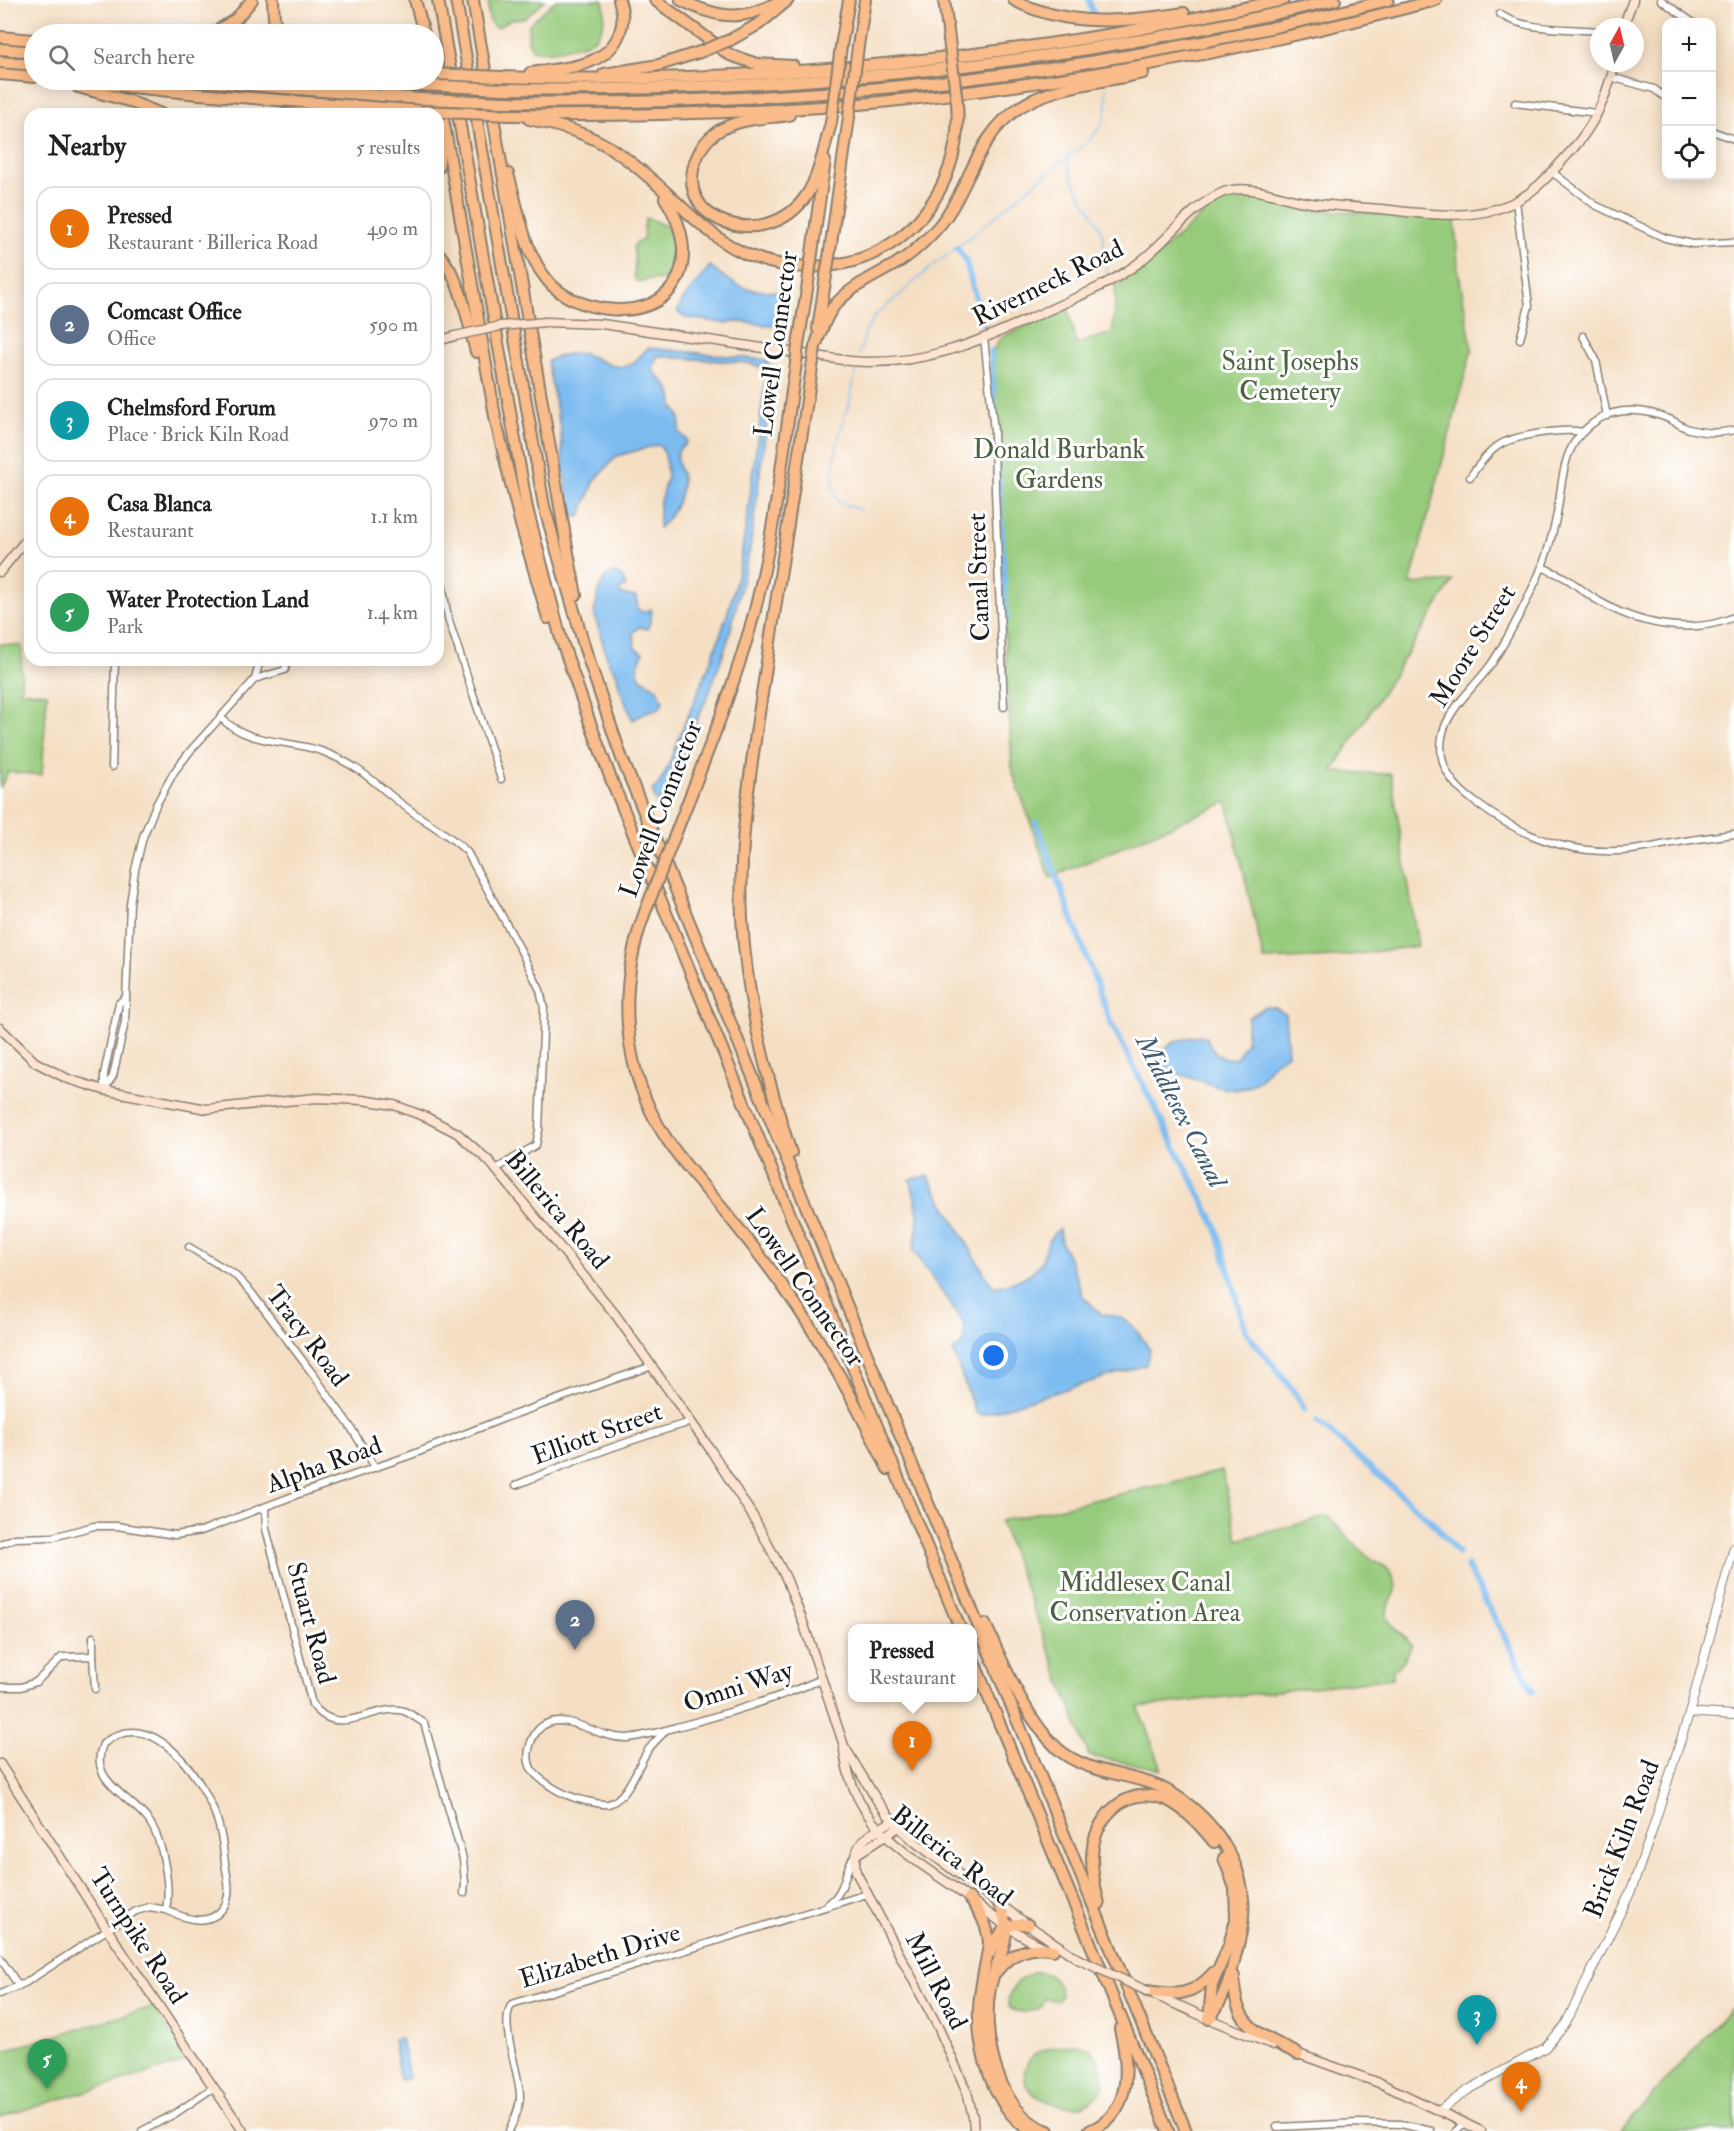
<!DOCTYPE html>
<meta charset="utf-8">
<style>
body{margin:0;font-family:"IM FELL Double Pica",serif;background:#f6f6f6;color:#222}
.controls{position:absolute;right:18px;top:18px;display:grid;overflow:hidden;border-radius:12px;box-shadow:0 3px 15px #0003}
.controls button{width:54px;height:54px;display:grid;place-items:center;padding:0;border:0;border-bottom:2px solid #e0e0e0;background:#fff;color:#222;font:30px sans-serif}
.compass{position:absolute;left:1590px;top:18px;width:54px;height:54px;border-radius:50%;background:#fff;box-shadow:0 3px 15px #0003;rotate:8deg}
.you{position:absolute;left:994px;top:1356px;width:21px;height:21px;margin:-15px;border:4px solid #fff;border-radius:50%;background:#1a73e8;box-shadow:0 0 0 9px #1a73e833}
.badge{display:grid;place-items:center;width:39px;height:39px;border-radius:50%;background:#d1495b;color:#fff;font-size:20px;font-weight:700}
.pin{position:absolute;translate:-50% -50px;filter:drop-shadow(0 2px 3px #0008)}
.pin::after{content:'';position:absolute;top:32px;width:21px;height:18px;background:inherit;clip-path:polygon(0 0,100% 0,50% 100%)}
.popup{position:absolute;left:848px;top:1624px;width:129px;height:78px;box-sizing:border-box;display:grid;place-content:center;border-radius:12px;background:#fff;filter:drop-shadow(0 2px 4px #0005);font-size:20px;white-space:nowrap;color:#767676}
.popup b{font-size:22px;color:#222}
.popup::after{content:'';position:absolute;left:50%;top:100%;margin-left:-12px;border:12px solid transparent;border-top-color:#fff}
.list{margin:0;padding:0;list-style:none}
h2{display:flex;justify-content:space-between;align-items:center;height:78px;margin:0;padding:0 24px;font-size:26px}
h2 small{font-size:20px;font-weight:400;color:#767676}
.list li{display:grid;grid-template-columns:39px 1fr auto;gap:18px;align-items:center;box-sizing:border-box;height:84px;margin:0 12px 12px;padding:0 12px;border:2px solid #e0e0e0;border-radius:18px}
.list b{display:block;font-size:22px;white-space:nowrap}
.list p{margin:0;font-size:20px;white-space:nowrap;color:#767676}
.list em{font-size:20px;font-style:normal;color:#767676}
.icon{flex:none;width:33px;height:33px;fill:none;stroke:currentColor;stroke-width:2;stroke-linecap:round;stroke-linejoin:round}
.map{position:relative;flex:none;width:1734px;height:2131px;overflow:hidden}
.search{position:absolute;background:#fff;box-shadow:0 3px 15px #0003;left:24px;top:24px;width:420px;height:66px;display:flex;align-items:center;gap:15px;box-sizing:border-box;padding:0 21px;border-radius:33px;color:#767676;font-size:22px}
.panel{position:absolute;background:#fff;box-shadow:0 3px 15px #0003;left:24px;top:108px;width:420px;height:558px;border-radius:18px}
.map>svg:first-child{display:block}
.green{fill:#97cb7c;stroke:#5a744c;stroke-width:1.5}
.water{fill:#7cbbf0;stroke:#4c6c86;stroke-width:1.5}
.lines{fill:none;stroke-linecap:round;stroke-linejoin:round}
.stream{stroke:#7cbbf0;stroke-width:1.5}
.canal{stroke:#7cbbf0;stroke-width:6}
.minor-casing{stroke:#887e70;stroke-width:9}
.tertiary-casing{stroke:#887e70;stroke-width:10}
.secondary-casing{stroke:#887e70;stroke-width:11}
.motorway-casing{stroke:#887e70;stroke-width:14}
.minor{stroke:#fff;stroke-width:6}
.tertiary{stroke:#fff;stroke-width:8}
.secondary{stroke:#fde4d0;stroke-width:8}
.motorway{stroke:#f9bc8a;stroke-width:10}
.secondary-bridge-casing{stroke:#887e70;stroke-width:11;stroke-linecap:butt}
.motorway-bridge-casing{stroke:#887e70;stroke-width:14;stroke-linecap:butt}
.secondary-bridge{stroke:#fde4d0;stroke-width:8}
.motorway-bridge{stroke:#f9bc8a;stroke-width:10}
.labels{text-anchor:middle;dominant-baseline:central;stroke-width:6;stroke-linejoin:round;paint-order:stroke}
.street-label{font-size:26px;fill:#1c1c1c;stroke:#fff}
.park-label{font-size:26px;fill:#4d6242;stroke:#fff}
.water-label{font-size:27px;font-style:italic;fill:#425c71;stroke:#fff}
</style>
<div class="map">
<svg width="1734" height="2131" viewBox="0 0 1734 2131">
<rect width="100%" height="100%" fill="#fff"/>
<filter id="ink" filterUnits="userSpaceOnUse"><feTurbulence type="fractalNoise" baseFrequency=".0167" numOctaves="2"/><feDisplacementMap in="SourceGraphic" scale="12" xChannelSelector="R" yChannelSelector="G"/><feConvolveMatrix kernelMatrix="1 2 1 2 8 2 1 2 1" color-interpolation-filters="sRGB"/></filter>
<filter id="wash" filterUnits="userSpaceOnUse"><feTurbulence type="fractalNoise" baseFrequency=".008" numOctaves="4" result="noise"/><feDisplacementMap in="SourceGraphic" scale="24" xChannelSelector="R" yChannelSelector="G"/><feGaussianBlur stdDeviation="1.35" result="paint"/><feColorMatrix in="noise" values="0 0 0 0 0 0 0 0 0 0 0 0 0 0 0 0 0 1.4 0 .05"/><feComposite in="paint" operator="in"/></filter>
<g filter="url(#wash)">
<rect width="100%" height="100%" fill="#f5dfc4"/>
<g class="green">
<path d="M489,0H545L525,18L511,19L497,28C486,24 488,10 489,0Z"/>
<path d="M556,0H603C607,15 603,35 589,42C583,45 576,46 570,47C559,51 544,53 533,50L528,40L529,24Z"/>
<path d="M1247,196L1321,210L1455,219L1458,268L1472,349L1410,584L1453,581L1332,772L1391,774L1418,946L1335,957L1264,960L1227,802L1050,878L1012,770L991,366C993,353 993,344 1004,336L1068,308L1076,344L1113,333V318H1115V286L1133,276L1212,206C1223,198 1234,197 1247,196Z"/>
<path d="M645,219H650L666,226L675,247L670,270L665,278C657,281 647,278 639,282L636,281L634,275L635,262L633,247L636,243L643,240Z"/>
<path d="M0,644L22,646L21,691L47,693L42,775L8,772L0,788Z"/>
<path d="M1222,1471L1238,1540L1328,1516C1341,1531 1355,1546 1371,1558C1380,1564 1386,1565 1392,1575C1403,1594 1386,1597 1387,1614C1388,1627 1406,1635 1412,1646L1402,1663L1393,1670V1678L1138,1707L1162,1769L1089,1756L1000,1521Z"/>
<path d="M1035,1972C1051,1972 1061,1982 1061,1997L1058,2000L1044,1999L1041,2007C1036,2011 1030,2012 1023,2012C999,2012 1009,1992 1018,1982C1022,1977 1029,1975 1035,1972Z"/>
<path d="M1734,2005V2131H1620Z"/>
<path d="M153,2007L189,2061L0,2117V2052Z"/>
<path d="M1075,2045C1080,2046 1086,2046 1090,2049C1099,2057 1106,2075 1104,2087C1100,2092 1094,2100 1088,2103C1074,2112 1036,2101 1028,2088C1024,2082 1024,2076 1025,2070C1030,2047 1056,2046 1075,2045Z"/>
</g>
<g class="water">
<path d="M710,266C737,290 750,291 786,292L787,300L783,317L780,322L772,326L743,322L724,323L686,318L678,313V310L684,298Z"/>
<path d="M649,348L767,360L773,375L750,548L729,637L710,691L658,807L652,790C664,785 674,748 680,735C701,684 724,635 736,581C745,543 749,503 754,464C758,434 763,404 766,374L761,367L748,363L657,356L653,370C665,385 673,386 673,407C682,416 680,422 679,432L687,440L685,445L680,448C672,461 682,469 682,479C683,495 672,518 659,528V505L667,477L665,454L660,446L657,445L617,456L595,480L581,515L579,517L573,516L571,514L563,468L561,432L547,361C559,355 577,350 590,356C601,361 614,369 627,366C637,363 641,353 649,348Z"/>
<path d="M614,573C622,575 624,579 626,586L619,590L621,594L636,597L638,610L644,612L651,609L652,612L648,629L639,627L633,633L635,642L634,647L643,653L637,667L640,678L657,688L663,701L660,708L646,712L634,720L632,719L619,686L617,674L609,664L594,613L600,587L605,578Z"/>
<path d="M1265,1007L1276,1008L1285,1014L1288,1054L1276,1061L1260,1080L1248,1087L1235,1090L1218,1087L1177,1073L1164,1065C1156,1041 1186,1039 1201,1035L1207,1038C1212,1052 1220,1061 1236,1058L1246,1042L1248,1018Z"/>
<path d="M928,1176L987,1278L994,1287C1011,1284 1031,1278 1041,1262C1048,1248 1045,1239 1059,1229L1061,1242L1070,1260L1083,1296L1101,1314C1130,1315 1135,1328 1150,1350L1146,1365L981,1415L975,1412L953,1351L964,1343V1324L913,1250C921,1217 919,1211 910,1179Z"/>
<path d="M401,2038L409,2078L400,2080L393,2040Z"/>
</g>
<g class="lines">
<g class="stream">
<path d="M1068,159C1070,186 1090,204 1100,228C1106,243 1105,259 1107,275"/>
<path d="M859,355L865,333L875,316L935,264L957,248L1047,173L1089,141L1103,123L1107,106L1106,88"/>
<path d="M857,371C852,383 852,396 848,407C840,428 827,477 836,498C840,507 853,505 860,511"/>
</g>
<g class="canal">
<path d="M1089,0L1093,13"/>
<path d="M957,248L965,259L983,324"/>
<path d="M991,351L996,429"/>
<path d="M997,439L1006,621"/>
<path d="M1036,822L1111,1023L1216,1226L1246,1332L1290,1386L1305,1409"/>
<path d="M1317,1421L1434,1524L1458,1553"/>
<path d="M1467,1566L1533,1691"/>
</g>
</g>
</g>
<g filter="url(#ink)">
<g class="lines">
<defs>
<g id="minor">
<path d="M1661,0L1692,22"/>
<path d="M1500,14C1522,31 1571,28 1599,31"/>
<path d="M1611,77L1654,89L1666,98"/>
<path d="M1515,103L1597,113"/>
<path d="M1712,131L1734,139"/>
<path d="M1552,172L1595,205L1665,238L1693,244L1734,242"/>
<path d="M1516,201L1529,306L1520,339"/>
<path d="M1583,336L1596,360L1607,416"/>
<path d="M984,338L994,431L995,490L1004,707"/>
<path d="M1734,430C1719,434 1704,433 1689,429C1682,427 1676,422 1669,419C1648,410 1620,406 1599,419C1557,445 1565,481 1555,523C1551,540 1546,558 1539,574C1525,605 1510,635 1492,663C1477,685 1446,710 1442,737C1437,766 1453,786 1475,802C1517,834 1564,853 1617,851C1634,851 1650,847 1667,844C1689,840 1711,837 1734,834"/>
<path d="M1470,477C1477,467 1485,456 1495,448C1510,435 1563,428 1583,432"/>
<path d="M438,560L448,618L501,779"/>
<path d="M1542,567C1550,571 1559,574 1567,579C1577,585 1586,594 1597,600C1636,624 1691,636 1734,617"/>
<path d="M255,679L285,670L287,660"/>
<path d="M221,718C250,746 289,739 324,752C362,767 376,785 407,808C427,823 449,834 467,852L520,949L540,990L544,1008L539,1130L536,1145L496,1169"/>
<path d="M112,767L115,660"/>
<path d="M104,1089V1074L119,1003L125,998"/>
<path d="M104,1090L113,1076L125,1022L130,904L135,870L143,837L156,805L174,772L191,750L255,679L260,660"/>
<path d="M189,1247L234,1274L251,1292L315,1377L350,1426L375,1467"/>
<path d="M516,1485C573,1461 631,1439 691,1422"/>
<path d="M265,1507L266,1529L312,1704C339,1741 372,1703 404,1711C411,1714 418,1719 424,1723L463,1859L465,1883L464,1893"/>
<path d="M0,1544L15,1538L53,1537L94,1526H117L175,1535L201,1531L296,1495L411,1455L507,1417L652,1366"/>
<path d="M93,1637V1656"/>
<path d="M0,1687H21L36,1682L62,1657L93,1656L95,1689"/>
<path d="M666,1730C660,1737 653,1743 648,1750C638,1765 627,1800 608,1804C601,1805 593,1802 586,1801C573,1798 560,1793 549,1785C543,1781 536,1776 532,1770C523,1755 532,1729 548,1723C571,1714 599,1739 627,1738C646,1736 665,1730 684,1725C730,1713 778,1698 822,1679"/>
<path d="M828,1904C847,1890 843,1873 854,1856"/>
<path d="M0,1958L19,1986"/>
<path d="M0,1994L25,1983L136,1911L150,1907L166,1910C171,1886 163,1841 149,1821C131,1796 87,1781 103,1744C150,1704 200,1774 215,1814C221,1829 223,1846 225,1863C227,1876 231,1891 226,1903C213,1929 186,1919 166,1910"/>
<path d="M1277,2127L1359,2123L1401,2124L1431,2131"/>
<path d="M142,2131L176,2113L214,2087"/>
<path d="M509,2131C514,2120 520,2108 520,2096C520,2073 498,2022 512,2004L867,1894"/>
<path d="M1456,2131L1464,2123"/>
</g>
<g id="tertiary">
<path d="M1689,1714L1700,1713L1734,1715"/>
<path d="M1439,2111L1468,2090L1545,2048L1565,2025L1631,1891L1651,1834L1689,1714L1734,1547"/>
</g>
<g id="secondary">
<path d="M1623,27L1633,0"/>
<path d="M546,322L602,324L850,361C925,368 983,339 1049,310C1079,296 1110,284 1137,264C1166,243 1191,205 1224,192C1248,183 1280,198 1304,202C1329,206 1355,207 1380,209C1422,213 1470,222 1510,204C1531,195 1547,178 1562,161C1592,130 1604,105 1615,63"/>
<path d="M438,341L455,336"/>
<path d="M0,572L30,535"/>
<path d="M0,1028L35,1062L68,1079L104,1090L207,1109L316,1098L362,1100L394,1105L426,1117L457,1133L489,1161L615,1314L710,1449L754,1518L786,1578L803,1622L844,1746L878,1802L893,1821L915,1842L1028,1925L1078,1959"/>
<path d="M844,1750C847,1776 857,1801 873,1822C894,1848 924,1866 951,1885C981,1907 1011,1933 1046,1948"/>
<path d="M0,1764L107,1929L243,2131"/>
<path d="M893,1821C871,1833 850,1842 856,1872L939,2029L967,2092L973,2117L974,2131"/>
<path d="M857,1854L899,1827"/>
<path d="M1155,1995L1209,2019L1273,2045"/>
<path d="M1293,2052L1382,2084L1481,2131"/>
</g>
<g id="motorway">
<path d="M273,0L274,19L280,34"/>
<path d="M415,0L424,34"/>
<path d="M438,0L527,508L561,639L589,720L611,779L960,1628"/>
<path d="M456,0L544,506L585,649L621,756L1186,2131"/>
<path d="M473,0L566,542L576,595"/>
<path d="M655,0L730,55L757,64L793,66"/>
<path d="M681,0C718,19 744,22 781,0"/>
<path d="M944,0L949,39"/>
<path d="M1014,0C1066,28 1127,22 1184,13"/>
<path d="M212,34L236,19L252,0"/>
<path d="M0,37L34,40"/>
<path d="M730,40L759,24L788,0"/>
<path d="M841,46L849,0"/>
<path d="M858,46L865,0"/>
<path d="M0,49L34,52"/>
<path d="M0,62L34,65"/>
<path d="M434,67L496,422L521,525L548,618"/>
<path d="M530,73C561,68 607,69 620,32C624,21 623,11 619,0"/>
<path d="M0,74L34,77"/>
<path d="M604,74L659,65L700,52"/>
<path d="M501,77C708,84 914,67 1119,33C1174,23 1228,11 1283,0"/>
<path d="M64,80L199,94L424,111"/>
<path d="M184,80L422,99"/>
<path d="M332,80L420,85"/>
<path d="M78,87L129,101L161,114"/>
<path d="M503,89C788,93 1058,66 1335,0"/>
<path d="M505,102C803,107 1099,75 1388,0"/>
<path d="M284,114L328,111"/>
<path d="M509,115C629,116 751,114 871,103C1062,84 1251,50 1436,0"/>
<path d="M789,115C768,118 745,118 726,127C714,132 703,143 698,155C667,222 767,254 806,196C820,175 824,147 831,123"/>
<path d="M529,119C561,126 592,134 618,153C693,204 720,275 826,266C859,263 888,250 912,227C945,194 961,150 957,103"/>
<path d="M438,168L442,140"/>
<path d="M508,174C518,207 523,249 545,277C556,293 573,301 591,306C671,326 708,265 665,198"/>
<path d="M830,251L849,117"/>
<path d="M438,253C462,280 467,319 476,352"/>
<path d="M812,253L825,161"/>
<path d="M818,329L825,282"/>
<path d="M798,345L808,283"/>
<path d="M815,347C820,333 825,318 834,306C850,287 873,277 894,265C911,255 926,241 939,226C971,187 975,137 1020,107C1056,84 1103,83 1143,73"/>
<path d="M677,830C705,758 735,686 755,610C775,530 784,445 796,363"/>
<path d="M645,912C617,987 621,1069 666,1138C681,1161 699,1181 717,1202C740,1230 763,1258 784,1288C825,1345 857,1406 888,1469"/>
<path d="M791,1153C766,1076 746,999 742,918C738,836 753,755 765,674C781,572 796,470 812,368"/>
<path d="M985,1624C1004,1664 1025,1719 1058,1749C1089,1776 1134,1772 1168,1791C1207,1813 1240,1854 1243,1899C1245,1919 1240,1938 1235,1957C1230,1980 1223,2001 1209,2019"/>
<path d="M972,1657L1168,2131"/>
<path d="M969,1898C980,1912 988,1925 989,1944C986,1965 980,1986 979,2007C977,2051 993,2106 1030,2131"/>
<path d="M999,1904C1016,1937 997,1955 990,1988C981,2034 997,2114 1048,2131"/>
<path d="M1099,1904C1095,1889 1092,1874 1092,1858C1092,1819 1125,1784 1165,1799C1184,1807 1201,1826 1214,1842"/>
<path d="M990,1953C999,1934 1005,1920 1028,1925"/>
<path d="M996,1972C1010,1953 1031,1945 1053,1950"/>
<path d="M1234,1976C1233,2026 1259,2034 1298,2054"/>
<path d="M1147,1991C1177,1996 1193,1996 1214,1972"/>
<path d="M1209,2018L1212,1985L1229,1945L1236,1919L1235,1888L1224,1858"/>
<path d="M1089,2131C1133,2114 1129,2066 1120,2029"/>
</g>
</defs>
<use href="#minor" class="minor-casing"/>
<use href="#tertiary" class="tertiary-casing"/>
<use href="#secondary" class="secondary-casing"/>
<use href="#motorway" class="motorway-casing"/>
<use href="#minor" class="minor"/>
<use href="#tertiary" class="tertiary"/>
<use href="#secondary" class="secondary"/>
<use href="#motorway" class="motorway"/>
<defs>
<g id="secondary-bridge">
<path d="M455,336L501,326L546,322"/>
<path d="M1078,1959L1147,1991"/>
</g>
<g id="motorway-bridge">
<path d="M949,39L957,103"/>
<path d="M700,52L730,40"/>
<path d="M434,74L501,77"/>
<path d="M420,85L503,89"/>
<path d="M422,99L505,102"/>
<path d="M424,111L509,115"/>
<path d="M849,117L858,46"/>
<path d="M831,123L841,46"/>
<path d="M825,282L830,251"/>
<path d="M808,283L812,253"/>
<path d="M796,363L798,345"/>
<path d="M812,368L815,347"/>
<path d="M645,912L677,830"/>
</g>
</defs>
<use href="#secondary-bridge" class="secondary-bridge-casing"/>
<use href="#motorway-bridge" class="motorway-bridge-casing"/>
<use href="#secondary-bridge" class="secondary-bridge"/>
<use href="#motorway-bridge" class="motorway-bridge"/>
</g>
</g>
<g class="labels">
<g class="street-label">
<text transform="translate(1048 283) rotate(-26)">Riverneck Road</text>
<text transform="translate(776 344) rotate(-82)">Lowell Connector</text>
<text transform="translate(979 577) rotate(-92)">Canal Street</text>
<text transform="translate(1473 646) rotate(-58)">Moore Street</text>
<text transform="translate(661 809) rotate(-69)">Lowell Connector</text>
<text transform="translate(557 1210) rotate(50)">Billerica Road</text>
<text transform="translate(805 1287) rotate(55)">Lowell Connector</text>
<text transform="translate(307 1336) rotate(53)">Tracy Road</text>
<text transform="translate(597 1434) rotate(-20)">Elliott Street</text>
<text transform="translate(324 1465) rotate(-20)">Alpha Road</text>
<text transform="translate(311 1623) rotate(75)">Stuart Road</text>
<text transform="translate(738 1687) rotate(-18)">Omni Way</text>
<text transform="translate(1622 1839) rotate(-69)">Brick Kiln Road</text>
<text transform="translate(952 1856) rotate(38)">Billerica Road</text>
<text transform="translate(138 1936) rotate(57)">Turnpike Road</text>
<text transform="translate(600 1956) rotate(-17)">Elizabeth Drive</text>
<text transform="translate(936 1981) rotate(63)">Mill Road</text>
</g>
<g class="park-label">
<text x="1290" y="362">Saint Josephs<tspan x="1290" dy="30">Cemetery</tspan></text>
<text x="1059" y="450">Donald Burbank<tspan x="1059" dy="30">Gardens</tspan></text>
<text x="1145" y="1583">Middlesex Canal<tspan x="1145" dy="30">Conservation Area</tspan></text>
</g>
<g class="water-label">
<text transform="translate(1181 1111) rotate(63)">Middlesex Canal</text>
</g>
</g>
</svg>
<div class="controls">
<button>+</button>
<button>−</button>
<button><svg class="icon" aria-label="locate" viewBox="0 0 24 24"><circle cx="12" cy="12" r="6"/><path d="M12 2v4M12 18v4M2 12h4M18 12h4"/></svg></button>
</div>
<svg class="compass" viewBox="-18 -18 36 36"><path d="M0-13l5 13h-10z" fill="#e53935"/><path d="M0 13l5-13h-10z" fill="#767676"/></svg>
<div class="you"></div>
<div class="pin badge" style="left:912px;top:1771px;background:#e8710a">1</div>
<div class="popup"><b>Pressed</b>Restaurant</div>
<div class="pin badge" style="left:575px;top:1650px;background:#5c6f8a">2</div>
<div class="pin badge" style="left:1477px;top:2045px;background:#0f9aa8">3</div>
<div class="pin badge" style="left:1521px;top:2112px;background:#e8710a">4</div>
<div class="pin badge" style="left:47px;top:2089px;background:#2e9e5b">5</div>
<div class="search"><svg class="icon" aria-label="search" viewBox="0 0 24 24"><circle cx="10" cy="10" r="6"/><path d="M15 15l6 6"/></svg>Search here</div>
<section class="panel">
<h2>Nearby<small>5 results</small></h2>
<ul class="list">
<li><span class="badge" style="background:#e8710a">1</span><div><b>Pressed</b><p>Restaurant · Billerica Road</p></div><em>490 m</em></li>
<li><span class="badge" style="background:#5c6f8a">2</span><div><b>Comcast Office</b><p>Office</p></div><em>590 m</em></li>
<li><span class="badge" style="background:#0f9aa8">3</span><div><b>Chelmsford Forum</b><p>Place · Brick Kiln Road</p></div><em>970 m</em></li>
<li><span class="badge" style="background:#e8710a">4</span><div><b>Casa Blanca</b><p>Restaurant</p></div><em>1.1 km</em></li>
<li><span class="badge" style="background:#2e9e5b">5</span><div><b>Water Protection Land</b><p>Park</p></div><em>1.4 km</em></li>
</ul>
</section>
</div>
